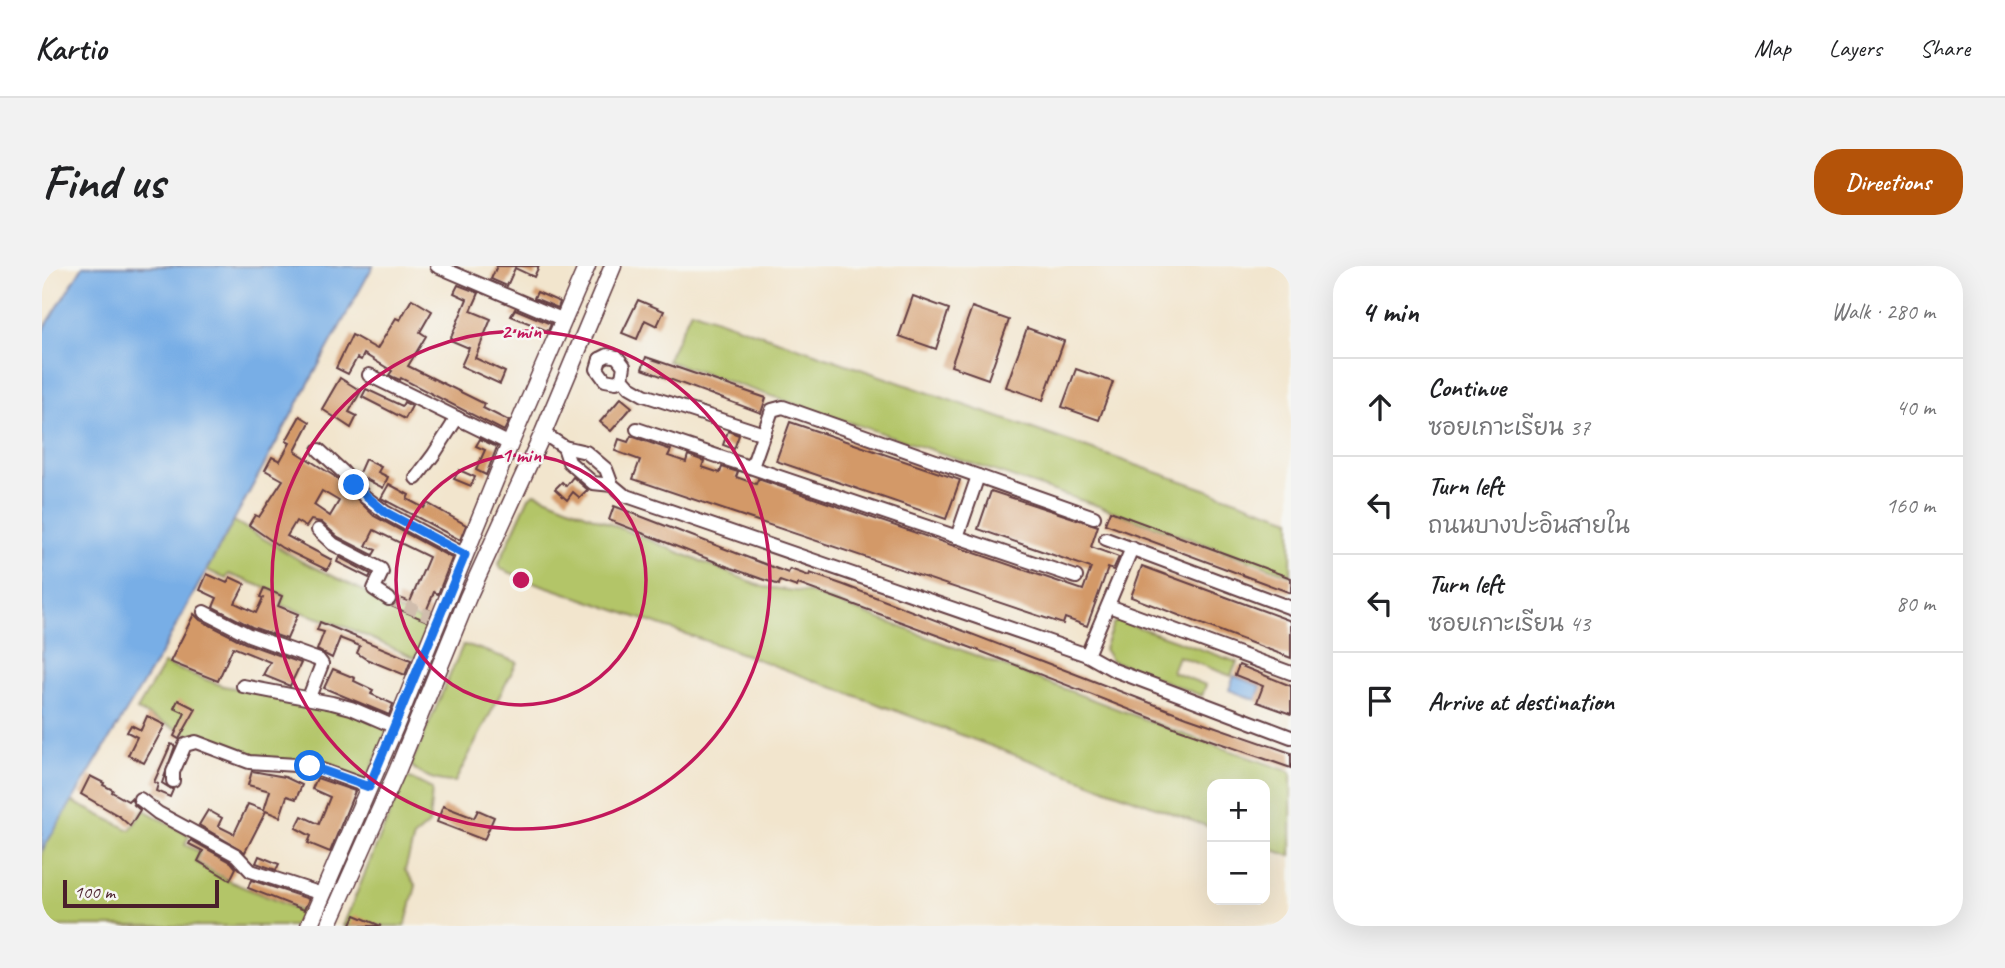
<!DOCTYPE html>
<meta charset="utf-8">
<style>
body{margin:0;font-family:Caveat,"Playpen Sans Thai",sans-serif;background:#f2f2f2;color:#202124}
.controls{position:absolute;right:21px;bottom:21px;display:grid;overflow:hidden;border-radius:14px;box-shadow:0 7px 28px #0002}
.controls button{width:63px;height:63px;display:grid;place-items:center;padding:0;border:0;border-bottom:2px solid #e0e0e0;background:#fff;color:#202124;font:35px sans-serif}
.scale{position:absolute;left:21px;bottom:18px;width:156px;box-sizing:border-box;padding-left:7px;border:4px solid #4a1f2b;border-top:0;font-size:19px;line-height:24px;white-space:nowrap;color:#4a1f2b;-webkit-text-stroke:5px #f6f6f2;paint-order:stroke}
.stop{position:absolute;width:21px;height:21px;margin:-16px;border:5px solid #1a73e8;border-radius:50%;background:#fff}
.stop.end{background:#1a73e8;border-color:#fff;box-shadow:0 2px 7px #0008}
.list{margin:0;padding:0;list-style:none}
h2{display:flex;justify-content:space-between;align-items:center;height:91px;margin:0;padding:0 28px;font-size:30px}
h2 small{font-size:23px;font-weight:400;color:#757577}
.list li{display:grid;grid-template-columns:46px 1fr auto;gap:21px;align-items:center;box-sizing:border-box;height:98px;padding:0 28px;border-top:2px solid #e0e0e0}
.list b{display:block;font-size:26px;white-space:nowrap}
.list p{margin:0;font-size:23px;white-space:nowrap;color:#757577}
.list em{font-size:23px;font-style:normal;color:#757577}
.icon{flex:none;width:38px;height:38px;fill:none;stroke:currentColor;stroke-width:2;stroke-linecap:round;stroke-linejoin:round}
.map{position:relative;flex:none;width:1249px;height:660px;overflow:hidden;border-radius:28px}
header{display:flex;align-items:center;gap:42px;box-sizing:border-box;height:98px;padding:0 35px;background:#fff;border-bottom:2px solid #e0e0e0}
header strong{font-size:33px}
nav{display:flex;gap:38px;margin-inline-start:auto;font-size:24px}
.intro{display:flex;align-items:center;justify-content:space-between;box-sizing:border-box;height:168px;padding:0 42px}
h1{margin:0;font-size:49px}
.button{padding:18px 32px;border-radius:28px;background:#b45309;color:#fff;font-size:24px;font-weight:700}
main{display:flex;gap:42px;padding:0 42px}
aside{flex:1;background:#fff;border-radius:28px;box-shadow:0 7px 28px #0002}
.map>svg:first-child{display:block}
.green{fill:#b3c568;stroke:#7e724a;stroke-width:2}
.water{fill:#78aee6;stroke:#616688;stroke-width:2}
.building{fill:#d39968;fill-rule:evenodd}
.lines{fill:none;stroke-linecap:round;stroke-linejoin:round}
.street-tunnel{stroke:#d0bdad;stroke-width:12;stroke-dasharray:12 6;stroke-linecap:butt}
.street-casing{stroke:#633d43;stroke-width:16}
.secondary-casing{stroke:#633d43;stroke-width:19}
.street{stroke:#fff;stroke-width:12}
.secondary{stroke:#fff;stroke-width:16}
.route{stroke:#1a73e8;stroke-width:9}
.ring{fill:none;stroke:#c2185b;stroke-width:3.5}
.centre{fill:#c2185b;stroke:#f6f6f2;stroke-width:3.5}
.ring-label{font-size:21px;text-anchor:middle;font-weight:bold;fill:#c2185b;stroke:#f6f6f2;stroke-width:5;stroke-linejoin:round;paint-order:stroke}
</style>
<header>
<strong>Kartio</strong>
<nav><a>Map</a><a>Layers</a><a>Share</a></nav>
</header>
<div class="intro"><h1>Find us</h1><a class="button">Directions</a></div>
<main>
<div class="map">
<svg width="1249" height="660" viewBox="0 0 1249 660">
<rect width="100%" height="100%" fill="#f6f6f2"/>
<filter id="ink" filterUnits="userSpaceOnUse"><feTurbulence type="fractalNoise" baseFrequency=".0143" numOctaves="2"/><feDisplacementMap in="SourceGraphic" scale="14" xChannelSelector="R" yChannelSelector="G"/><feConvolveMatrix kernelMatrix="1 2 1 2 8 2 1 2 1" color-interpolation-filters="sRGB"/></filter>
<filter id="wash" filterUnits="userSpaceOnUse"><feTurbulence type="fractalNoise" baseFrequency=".00686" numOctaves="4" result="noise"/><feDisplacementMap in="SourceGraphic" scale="28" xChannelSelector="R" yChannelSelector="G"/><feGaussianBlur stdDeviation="1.57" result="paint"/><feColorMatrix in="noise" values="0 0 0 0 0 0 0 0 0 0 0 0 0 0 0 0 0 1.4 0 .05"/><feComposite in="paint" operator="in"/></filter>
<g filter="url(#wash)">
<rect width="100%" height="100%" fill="#f2e5cd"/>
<g class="green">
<path d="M649,44L1249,253V309L1065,243L625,95Z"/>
<path d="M493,227L721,321L769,327L1152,472L1249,506V590L1223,581V518H1170V562L682,381L491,316L459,303L457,297L487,231Z"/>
<path d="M192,255L261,296L320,324L343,339L387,358L373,392L306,362L239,339L242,329L187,308L184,313L165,304Z"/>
<path d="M1076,354L1195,396L1189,410L1136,390L1130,406L1164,419L1160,430L1069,394L1062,383L1071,358Z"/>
<path d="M421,379L429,380L475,396L413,516C398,516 379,511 369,499Z"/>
<path d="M122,398L181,420L303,442L346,464L325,513L321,514L210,493L153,472L95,444Z"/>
<path d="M363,511L368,512L390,523L387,558L372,571L363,604L374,620L363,660H301Z"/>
<path d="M29,535L88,564L102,544L147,569L143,579L158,586L154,596L189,616L266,648L261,660H0V585Z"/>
</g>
<g class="water">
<path d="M41,0H331L117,391L0,585V66Z"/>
<path d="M1192,410L1219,420L1214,434L1187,424Z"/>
</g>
<g id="blocks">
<g class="building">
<path d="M455,0H497L492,11L473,2L465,20L449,13Z"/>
<path d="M416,19L437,27L429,45L449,53L433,92L463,106L458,118L419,100L427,82L408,74L425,33L412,27Z"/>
<path d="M495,26L518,36L516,42L492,32Z"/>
<path d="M871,30L907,43L894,83L857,70Z"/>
<path d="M370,33L390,45L378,66L384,70L366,100L443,138L441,142L467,155L462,165L359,112L358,114L351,111L347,109L350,105L322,88L319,94L315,92L306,108L294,102L310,69L335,83L354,52L358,54Z"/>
<path d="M596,34L622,45L615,60L603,54L595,73L580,67Z"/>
<path d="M930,41L967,54L946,113L909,100Z"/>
<path d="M473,43L509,58L506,65L469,50Z"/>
<path d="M985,62L1022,75L1001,134L964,121Z"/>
<path d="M604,91L724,132L719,147L600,103Z"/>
<path d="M1034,103L1071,116L1057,154L1020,141Z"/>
<path d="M298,112L319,125L307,146L315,150L309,162L280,143Z"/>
<path d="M324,123L360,140L362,136L370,140L363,153L320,131Z"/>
<path d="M579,132L590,141L569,165L558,156Z"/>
<path d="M258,150L268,156L253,185L292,210L332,250L410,292L396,328L392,326L385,343L389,345L385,355L351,341L355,337V331L368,336L387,291L332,264L324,280L334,284L331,289L296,271L279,256L269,254L264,261L254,255L245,270L290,294L285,304L240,282L207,259L213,249L217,251L241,214L223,204L230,191L238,195L248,177L244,175ZM280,225L297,235L288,250L272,239Z"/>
<path d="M748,156L918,214L904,253L734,195Z"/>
<path d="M686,165L697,169L692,183L681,179Z"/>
<path d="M589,170L629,184L626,190L644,196L646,189L662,195L660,201L678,207L680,201L696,206L694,211L714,218L716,213L1041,324L1049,302L936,263L949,225L1056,260L1049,281L1077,291L1071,304L1066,302L1045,360L1023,352L1021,358L591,213L598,194L573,185L577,173L586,176Z"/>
<path d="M438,173L455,181L444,209L434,204L443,184L434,180Z"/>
<path d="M323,193L339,201L336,206L346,211L341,222L316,209Z"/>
<path d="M417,204L433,211L429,220L412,213Z"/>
<path d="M531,211L546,224L538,232L531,226L525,234L513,223L520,216L524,220Z"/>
<path d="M347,218L367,229L365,233L382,242L385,237L424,259L418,274L339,232Z"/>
<path d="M572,240L746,307L748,303L767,310L768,307L802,319L1145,451L1249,487V502L1137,463L938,385L756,318L755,321L738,315L737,319L689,302L567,254Z"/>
<path d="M1068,245L1249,312V327L1063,258Z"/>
<path d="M297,291L329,308L327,312L295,296Z"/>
<path d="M1100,300L1249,355V392L1089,331Z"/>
<path d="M165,308L185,317L188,311L203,318L193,337L214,347L221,332L218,331L222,322L240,330L236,340L256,348L245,373L210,361L171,341L175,332L158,324Z"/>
<path d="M152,348L158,354L203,377L259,397L248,420L221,409L228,396L191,381L176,415L128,396Z"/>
<path d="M278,356L369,394L363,409L324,393L315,387L318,380L300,373L298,372L290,392L275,384L282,366L275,364Z"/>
<path d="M1197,399L1249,420V448L1215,436L1221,420L1193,409Z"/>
<path d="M291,403L313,412L312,415L331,424L329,428L351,438L347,449L282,422Z"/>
<path d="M136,434L154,443L137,473L132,470L143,447L132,442Z"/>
<path d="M105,450L123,459L102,497L86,489L95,471L85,466L89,459L99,464Z"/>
<path d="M129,478L133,480L120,517L131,524L128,531L114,525L116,518L112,516Z"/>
<path d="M210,505L243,511L260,519L254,533L245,530L238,551L224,545L203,586L157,559L166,544L180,552L176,560L192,568L206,538L222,544L228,525L206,519Z"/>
<path d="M48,510L62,517L61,519L71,524L70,526L86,535L89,532L92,539L98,544L88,560L77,550L39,528Z"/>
<path d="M275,512L313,525L288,586L266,577L269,570L254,562L260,550L277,558L288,531L270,523Z"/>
<path d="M401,540L432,552L436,544L452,551L442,574L395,556Z"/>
<path d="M149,574L189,596L194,602L188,614L156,595L161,585L147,578Z"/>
<path d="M217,590L237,598L234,604L214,597Z"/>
<path d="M209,614L267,633L262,644L206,622Z"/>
<path d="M313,649L339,660H308Z"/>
</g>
</g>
</g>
<g filter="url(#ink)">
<use href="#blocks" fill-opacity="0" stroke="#633d43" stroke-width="2"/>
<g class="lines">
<path class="street-tunnel" d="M347,333L388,350"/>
<defs>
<g id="street">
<path d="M395,0L522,54"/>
<path d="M558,93L566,89L575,91L582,100L580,112"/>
<path d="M558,93L555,103L563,114L574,116L580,112"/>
<path d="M327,109L468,178"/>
<path d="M580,112L588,121L602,129L722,168"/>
<path d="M595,163L1034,311"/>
<path d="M501,167L522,181L544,186L564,203L570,219L582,229L1045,389"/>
<path d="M522,181L527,196L551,217L570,219"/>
<path d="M277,184L301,206L323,231L343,246L423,289"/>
<path d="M710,201L730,144L741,141L1052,251"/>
<path d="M374,212L392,188L415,152"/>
<path d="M276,264L291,278L339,303L340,306L332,323L347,333"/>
<path d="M915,271L936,210"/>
<path d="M1064,273L1249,342"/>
<path d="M1090,282L1045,389L1072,404L1249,471"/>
<path d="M1067,340L1249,407"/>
<path d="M162,346L207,369L277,394L280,398L267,431"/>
<path d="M201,420L290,437L309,442L353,461"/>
<path d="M131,515V506L143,479L154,476L207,496L269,500L327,521"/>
<path d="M98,533L116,547L194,589L209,605L280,628"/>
</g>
<g id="secondary">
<path d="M267,660L353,461L468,178L545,0"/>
<path d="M286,660L356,503L426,331L501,167L571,0"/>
</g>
</defs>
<use href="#street" class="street-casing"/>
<use href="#secondary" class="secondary-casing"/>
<use href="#street" class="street"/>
<use href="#secondary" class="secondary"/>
</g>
</g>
<g class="lines" filter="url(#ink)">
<path class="route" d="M268,500L327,521L423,289L343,246L312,219"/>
</g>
<g class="ring">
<circle cx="479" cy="314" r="125"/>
<circle cx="479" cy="314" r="249"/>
</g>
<circle cx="479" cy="314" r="10" class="centre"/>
<g class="ring-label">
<text x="479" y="72">2 min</text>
<text x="479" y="196">1 min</text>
</g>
</svg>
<div class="controls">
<button>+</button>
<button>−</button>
</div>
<div class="scale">100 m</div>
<div class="stop" style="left:268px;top:500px"></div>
<div class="stop end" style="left:312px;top:219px"></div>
</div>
<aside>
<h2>4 min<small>Walk · 280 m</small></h2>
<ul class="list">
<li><svg class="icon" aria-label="ahead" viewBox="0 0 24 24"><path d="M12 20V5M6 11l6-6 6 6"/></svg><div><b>Continue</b><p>ซอยเกาะเรียน 37</p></div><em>40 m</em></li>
<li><svg class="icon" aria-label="left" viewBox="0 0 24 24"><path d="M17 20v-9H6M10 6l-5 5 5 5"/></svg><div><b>Turn left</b><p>ถนนบางปะอินสายใน</p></div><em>160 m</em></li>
<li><svg class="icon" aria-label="left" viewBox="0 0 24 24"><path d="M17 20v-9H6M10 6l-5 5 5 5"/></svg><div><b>Turn left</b><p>ซอยเกาะเรียน 43</p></div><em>80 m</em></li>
<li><svg class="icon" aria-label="arrive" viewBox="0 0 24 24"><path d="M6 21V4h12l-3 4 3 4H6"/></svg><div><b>Arrive at destination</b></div></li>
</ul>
</aside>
</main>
